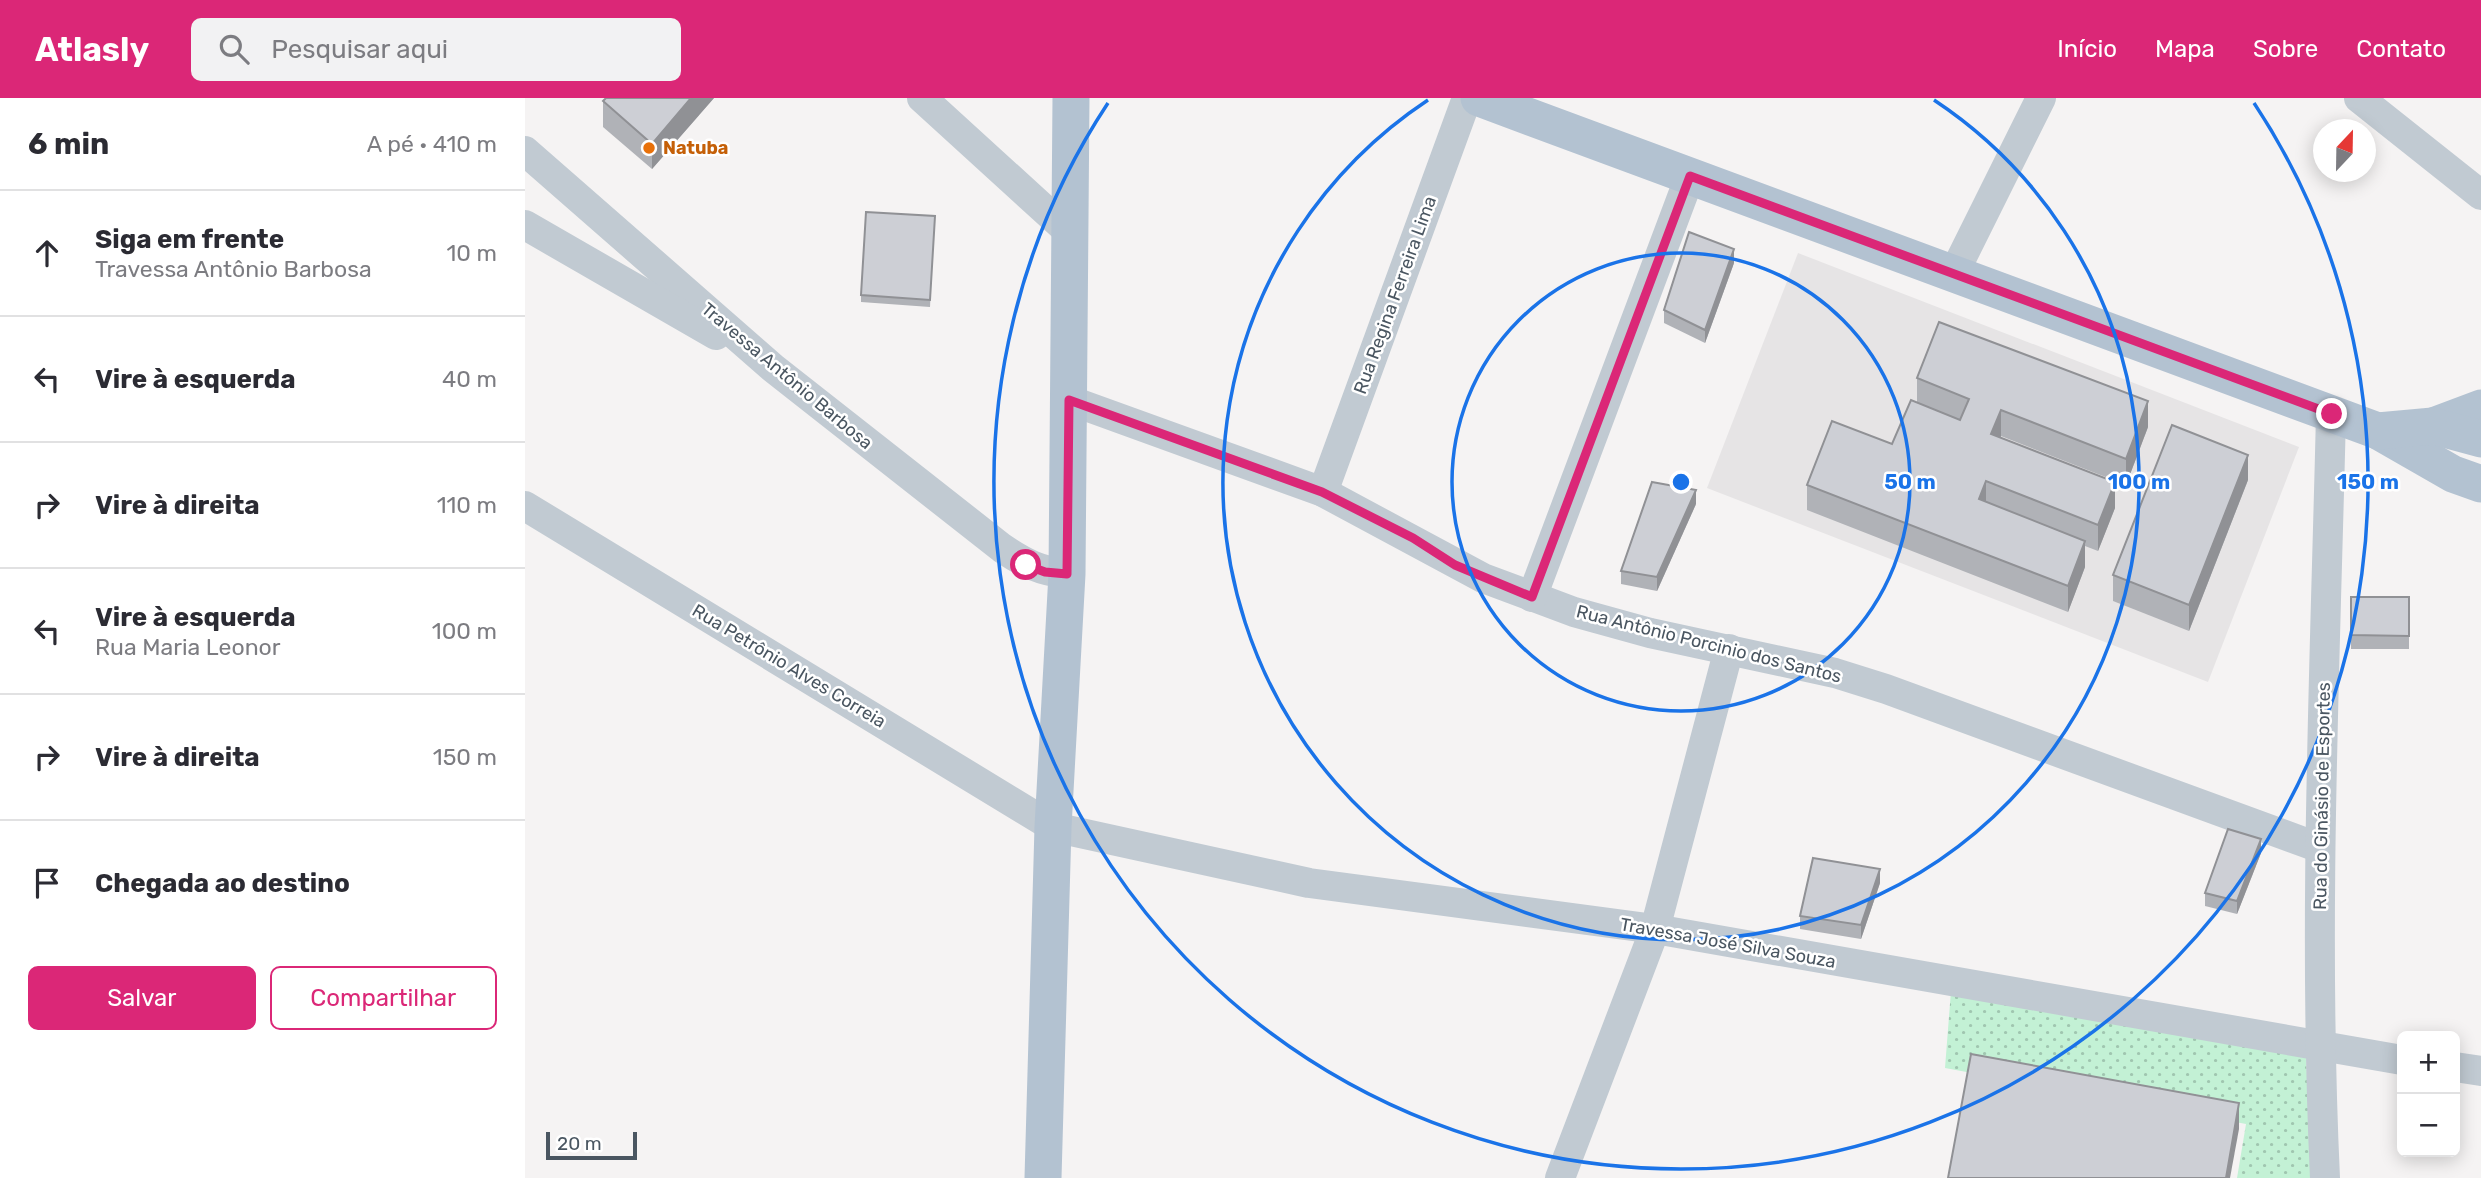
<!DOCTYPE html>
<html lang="pt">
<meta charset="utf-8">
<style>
body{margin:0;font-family:Rubik,sans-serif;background:#f2f2f3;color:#2b2b33}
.controls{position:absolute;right:21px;bottom:21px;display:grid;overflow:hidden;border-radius:10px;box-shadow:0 4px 18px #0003}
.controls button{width:63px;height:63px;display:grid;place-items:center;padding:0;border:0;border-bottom:2px solid #e1e1e2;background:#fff;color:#2b2b33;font:35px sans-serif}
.compass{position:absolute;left:1788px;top:21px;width:63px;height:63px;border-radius:50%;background:#fff;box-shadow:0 4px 18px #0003;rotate:22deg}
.scale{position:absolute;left:21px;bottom:18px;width:91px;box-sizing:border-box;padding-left:7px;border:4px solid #4a5661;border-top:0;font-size:19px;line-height:24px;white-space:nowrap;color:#4a5661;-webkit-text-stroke:5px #fff;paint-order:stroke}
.stop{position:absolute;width:21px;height:21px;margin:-16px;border:5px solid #db2777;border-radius:50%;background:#fff}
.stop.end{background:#db2777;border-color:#fff;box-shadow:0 2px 7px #0008}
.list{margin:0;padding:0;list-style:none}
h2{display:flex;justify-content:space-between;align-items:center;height:91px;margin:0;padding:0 28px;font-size:30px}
h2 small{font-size:23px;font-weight:400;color:#7c7c81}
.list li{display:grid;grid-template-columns:46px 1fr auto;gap:21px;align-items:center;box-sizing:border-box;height:126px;padding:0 28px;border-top:2px solid #e1e1e2}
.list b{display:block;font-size:26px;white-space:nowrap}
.list p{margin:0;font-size:23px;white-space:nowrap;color:#7c7c81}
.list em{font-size:23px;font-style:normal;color:#7c7c81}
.actions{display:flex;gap:14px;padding:21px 28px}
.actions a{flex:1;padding:16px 0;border:2px solid #db2777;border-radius:10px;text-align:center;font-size:24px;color:#db2777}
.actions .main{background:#db2777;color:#fff}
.icon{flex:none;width:38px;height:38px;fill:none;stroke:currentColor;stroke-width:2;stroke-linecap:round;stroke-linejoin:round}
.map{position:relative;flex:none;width:1956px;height:1080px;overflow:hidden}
header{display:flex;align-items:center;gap:42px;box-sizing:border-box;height:98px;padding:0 35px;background:#db2777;color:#fff}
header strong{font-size:33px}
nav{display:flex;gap:38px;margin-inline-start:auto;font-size:24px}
.search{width:490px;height:63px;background:#f2f2f3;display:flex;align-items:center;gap:18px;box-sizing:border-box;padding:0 24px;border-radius:10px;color:#7c7c81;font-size:26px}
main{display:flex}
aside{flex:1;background:#fff}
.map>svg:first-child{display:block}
.education{fill:#e6e4e5}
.grass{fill:url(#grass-dots)}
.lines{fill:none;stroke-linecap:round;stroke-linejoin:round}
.minor{stroke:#c1cad2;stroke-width:30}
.major{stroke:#b3c2d1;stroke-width:37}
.wall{fill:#b0b2b7}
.shaded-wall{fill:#909195}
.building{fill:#cdcfd5;stroke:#909195;stroke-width:2}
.route{stroke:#db2777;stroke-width:9}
.ring{fill:none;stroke:#1a73e8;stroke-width:3.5}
.food-dot{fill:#e8710a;stroke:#fff;stroke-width:2.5}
.labels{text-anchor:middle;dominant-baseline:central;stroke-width:5;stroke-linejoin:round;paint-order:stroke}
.food-label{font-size:18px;font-weight:bold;fill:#c56008;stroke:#fff;text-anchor:start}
.street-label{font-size:18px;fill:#4a5661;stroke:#fff}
.centre{fill:#1a73e8;stroke:#fff;stroke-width:3.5}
.ring-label{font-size:21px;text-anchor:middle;font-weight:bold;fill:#1a73e8;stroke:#fff;stroke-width:5;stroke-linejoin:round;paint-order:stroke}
</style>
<header>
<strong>Atlasly</strong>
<div class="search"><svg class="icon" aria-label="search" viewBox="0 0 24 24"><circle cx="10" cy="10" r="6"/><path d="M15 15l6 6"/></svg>Pesquisar aqui</div>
<nav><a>Início</a><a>Mapa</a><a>Sobre</a><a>Contato</a></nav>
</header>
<main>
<aside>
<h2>6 min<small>A pé · 410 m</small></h2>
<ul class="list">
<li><svg class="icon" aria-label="ahead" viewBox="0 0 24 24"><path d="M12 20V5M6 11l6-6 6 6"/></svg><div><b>Siga em frente</b><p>Travessa Antônio Barbosa</p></div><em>10 m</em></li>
<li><svg class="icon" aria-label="left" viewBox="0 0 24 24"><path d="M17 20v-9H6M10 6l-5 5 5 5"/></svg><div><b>Vire à esquerda</b></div><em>40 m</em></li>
<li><svg class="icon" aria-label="right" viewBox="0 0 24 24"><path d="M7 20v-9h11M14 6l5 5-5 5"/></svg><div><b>Vire à direita</b></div><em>110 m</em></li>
<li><svg class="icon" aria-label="left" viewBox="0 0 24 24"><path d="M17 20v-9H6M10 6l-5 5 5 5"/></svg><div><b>Vire à esquerda</b><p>Rua Maria Leonor</p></div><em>100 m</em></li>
<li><svg class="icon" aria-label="right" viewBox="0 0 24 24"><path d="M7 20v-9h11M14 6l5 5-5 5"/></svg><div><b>Vire à direita</b></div><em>150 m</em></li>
<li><svg class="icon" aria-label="arrive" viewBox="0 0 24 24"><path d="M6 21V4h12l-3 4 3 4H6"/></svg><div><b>Chegada ao destino</b></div></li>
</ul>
<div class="actions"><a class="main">Salvar</a><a>Compartilhar</a></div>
</aside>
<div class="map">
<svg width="1956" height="1080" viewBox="0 0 1956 1080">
<defs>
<pattern id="grass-dots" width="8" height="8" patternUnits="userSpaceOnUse" patternTransform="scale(1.75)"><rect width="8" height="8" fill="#c3f1d5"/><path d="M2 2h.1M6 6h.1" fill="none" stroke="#a0c6b0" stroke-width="1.8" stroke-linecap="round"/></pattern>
</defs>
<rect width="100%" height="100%" fill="#f5f3f3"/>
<path class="education" d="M1273,155L1774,349L1683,584L1182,390Z"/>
<path class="grass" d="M1426,893L1781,957L1787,1080H1712L1721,1026L1420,970Z"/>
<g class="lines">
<g class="minor">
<path d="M397,0L543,133"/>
<path d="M1834,0L1956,97"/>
<path d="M0,53L248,270L477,450C499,465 515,473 542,476"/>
<path d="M0,127L191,237"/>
<path d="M1429,175L1516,0"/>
<path d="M544,302L798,394L958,480L1049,514L1125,535L1310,575L1361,591L1795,750"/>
<path d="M798,394L942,0"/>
<path d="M0,408L528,729L784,785L1130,831L1877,962"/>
<path d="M1007,499L1165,78"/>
<path d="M1930,969L1956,973"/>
<path d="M1035,1080L1130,831L1204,551"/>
<path d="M1800,1080C1788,825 1800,571 1806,316"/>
</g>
<g class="major">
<path d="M954,0L1853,333L1928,376L1956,386"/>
<path d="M1908,328L1956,310"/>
<path d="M1853,333L1908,328L1956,341"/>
<path d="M518,1080L528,729L542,476L546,0"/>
</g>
</g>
<g class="wall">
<path d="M81,0H189L127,71L78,29V3Z"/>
<path d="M410,118L405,209L336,204V197Z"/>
<path d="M1209,165L1180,245L1139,225V212Z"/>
<path d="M1392,280L1623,329L1601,387L1476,338L1475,340L1590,410L1573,453L1560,448V469L1543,514L1282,412V387L1367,346L1392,304Z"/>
<path d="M1723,382L1664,533L1588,503V477Z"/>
<path d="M1171,406L1132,493L1096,486V473Z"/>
<rect x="1826" y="499" width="58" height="52"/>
<path d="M1736,755L1712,816L1680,808V795Z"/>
<path d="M1355,785L1336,841L1275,831V818Z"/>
</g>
<g class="shaded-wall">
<path d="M166,0H189L127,71V46Z"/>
<path d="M1209,151V165L1180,245V232Z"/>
<path d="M1623,303V329L1601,387V361Z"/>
<path d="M1476,312V338L1466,362V336Z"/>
<path d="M1723,357V382L1664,533V507Z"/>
<path d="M1461,383V409L1454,401Z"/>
<path d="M1590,384V410L1573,453V427Z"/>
<path d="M1171,392V406L1132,493V479Z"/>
<path d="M1560,443V469L1543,514V488Z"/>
<path d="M1736,741V755L1712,816V803Z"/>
<path d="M1355,771V785L1336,841V827Z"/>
<path d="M1714,1005V1031L1705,1080H1701Z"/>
</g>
<g class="building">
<path d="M81,0H166L127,46L78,3Z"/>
<path d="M341,114L410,118L405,202L336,197Z"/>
<path d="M1164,134L1209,151L1180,232L1139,212Z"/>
<path d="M1414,224L1623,303L1601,361L1476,312L1466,336L1590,384L1573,427L1461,383L1454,401L1560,443L1543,488L1282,387L1307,323L1367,346L1386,302L1435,322L1444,301L1392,280Z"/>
<path d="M1647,327L1723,357L1664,507L1588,477Z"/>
<path d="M1127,384L1171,392L1132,479L1096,473Z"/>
<path d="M1826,499H1884V538L1826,537Z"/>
<path d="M1703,731L1736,741L1712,803L1680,795Z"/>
<path d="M1288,760L1355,771L1336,827L1275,818Z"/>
<path d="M1446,956L1714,1005L1701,1080H1423Z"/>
</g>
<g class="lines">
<path class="route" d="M501,467L520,474L542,476L544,302L797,394L888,440L930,467L1007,499L1165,78L1807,316"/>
</g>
<g class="ring">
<circle cx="1156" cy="384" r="229"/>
<path d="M1409 2A458 458 0 1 1 903 2"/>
<path d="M1729 5A687 687 0 1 1 583 5"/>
</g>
<circle class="food-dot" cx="124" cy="50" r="7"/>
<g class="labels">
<g class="food-label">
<text x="138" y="50">Natuba</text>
</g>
<g class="street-label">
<text transform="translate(870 197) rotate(-70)">Rua Regina Ferreira Lima</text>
<text transform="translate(262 278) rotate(40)">Travessa Antônio Barbosa</text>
<text transform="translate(1184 546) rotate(14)">Rua Antônio Porcinio dos Santos</text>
<text transform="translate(264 568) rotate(31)">Rua Petrônio Alves Correia</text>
<text transform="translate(1797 698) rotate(-89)">Rua do Ginásio de Esportes</text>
<text transform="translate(1203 845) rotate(10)">Travessa José Silva Souza</text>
</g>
</g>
<circle cx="1156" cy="384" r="10" class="centre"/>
<g class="ring-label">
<text x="1385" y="391">50 m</text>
<text x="1614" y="391">100 m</text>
<text x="1843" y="391">150 m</text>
</g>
</svg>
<div class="controls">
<button>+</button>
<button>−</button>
</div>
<svg class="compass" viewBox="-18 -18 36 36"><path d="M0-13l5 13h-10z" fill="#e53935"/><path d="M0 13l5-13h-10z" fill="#7c7c81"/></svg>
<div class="scale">20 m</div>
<div class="stop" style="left:501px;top:467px"></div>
<div class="stop end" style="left:1807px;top:316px"></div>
</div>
</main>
